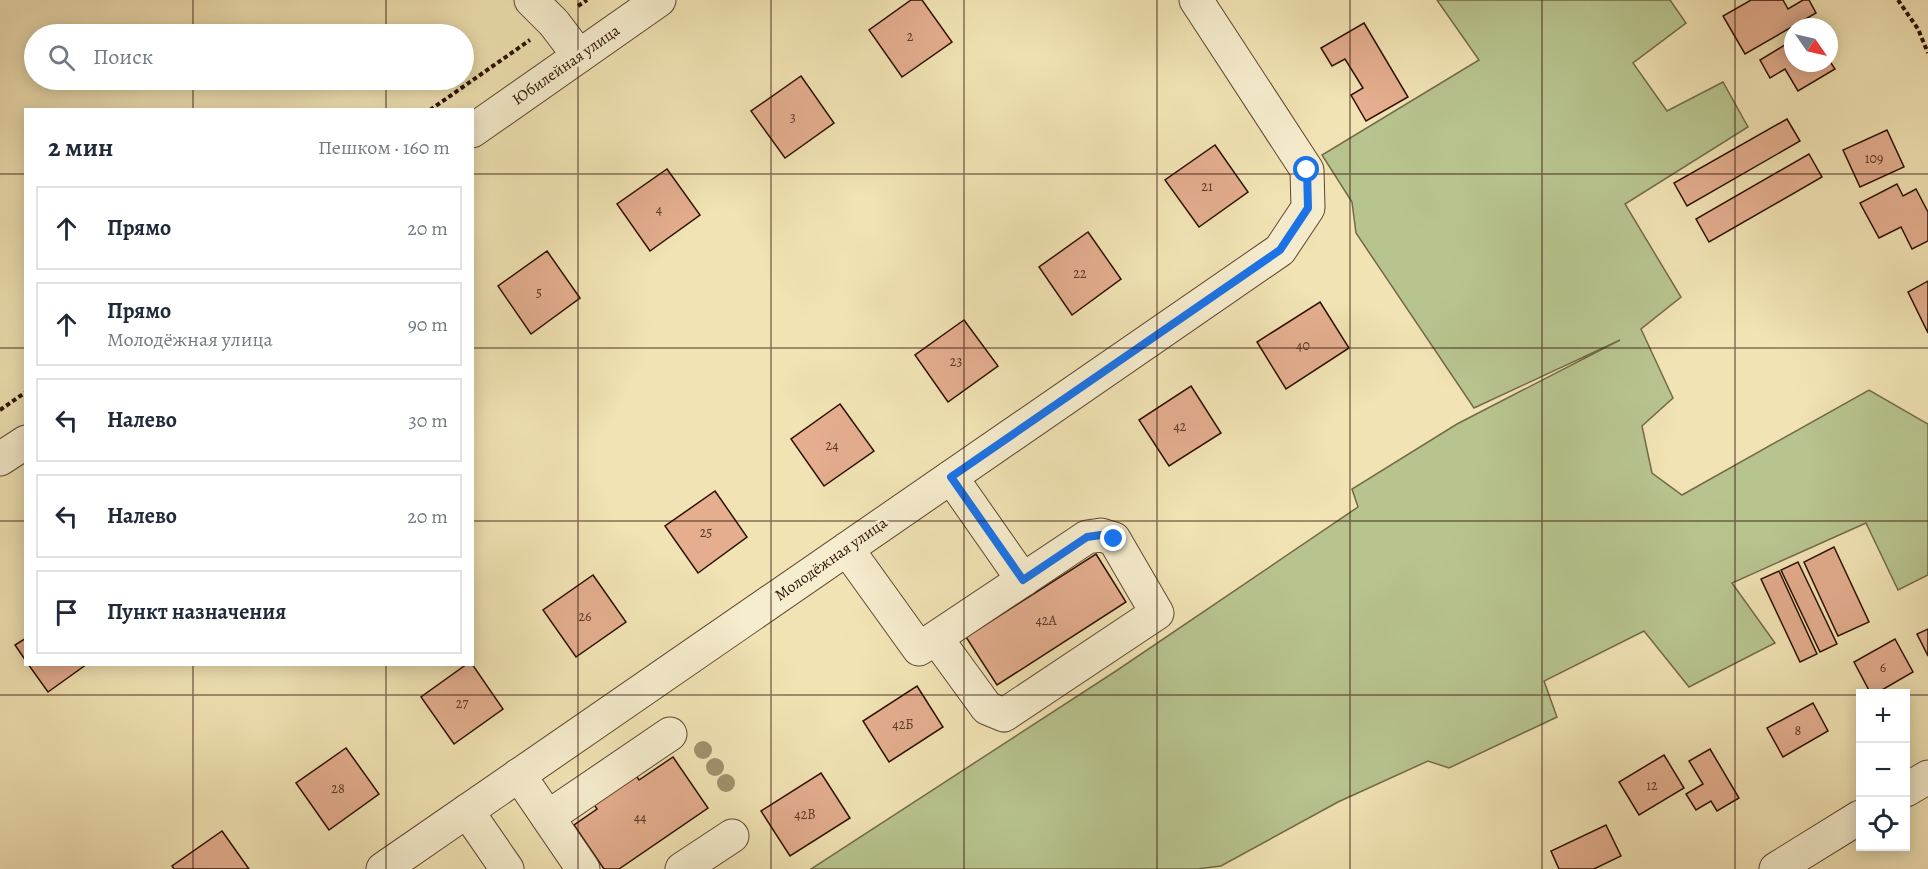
<!DOCTYPE html>
<html lang="ru">
<meta charset="utf-8">
<style>
body{margin:0;font-family:Alegreya,serif;background:#f2f2f3;color:#1f2937}
.controls{position:absolute;right:18px;bottom:18px;display:grid;overflow:hidden;border-radius:0px;box-shadow:0 3px 15px #0003}
.controls button{width:54px;height:54px;display:grid;place-items:center;padding:0;border:0;border-bottom:2px solid #e0e1e3;background:#fff;color:#1f2937;font:30px sans-serif}
.compass{position:absolute;left:1784px;top:18px;width:54px;height:54px;border-radius:50%;background:#fff;box-shadow:0 3px 15px #0003;rotate:124deg}
.stop{position:absolute;width:18px;height:18px;margin:-14px;border:4px solid #1a73e8;border-radius:50%;background:#fff}
.stop.end{background:#1a73e8;border-color:#fff;box-shadow:0 2px 6px #0008}
.list{margin:0;padding:0;list-style:none}
h2{display:flex;justify-content:space-between;align-items:center;height:78px;margin:0;padding:0 24px;font-size:26px}
h2 small{font-size:20px;font-weight:400;color:#747a83}
.list li{display:grid;grid-template-columns:39px 1fr auto;gap:18px;align-items:center;box-sizing:border-box;height:84px;margin:0 12px 12px;padding:0 12px;border:2px solid #e0e1e3;border-radius:0px}
.list b{display:block;font-size:22px;white-space:nowrap}
.list p{margin:0;font-size:20px;white-space:nowrap;color:#747a83}
.list em{font-size:20px;font-style:normal;color:#747a83}
.icon{flex:none;width:33px;height:33px;fill:none;stroke:currentColor;stroke-width:2;stroke-linecap:round;stroke-linejoin:round}
.map{position:relative;flex:none;width:1928px;height:869px;overflow:hidden}
.search{position:absolute;background:#fff;box-shadow:0 3px 15px #0003;left:24px;top:24px;width:450px;height:66px;display:flex;align-items:center;gap:15px;box-sizing:border-box;padding:0 21px;border-radius:33px;color:#747a83;font-size:22px}
.panel{position:absolute;background:#fff;box-shadow:0 3px 15px #0003;left:24px;top:108px;width:450px;height:558px;border-radius:0px}
.map>svg:first-child{display:block}
.green{fill:#b8c48e;stroke:#726a48;stroke-width:1.5}
.building{fill:#e4ae8f;stroke:#2d1103;stroke-width:1.5}
.lines{fill:none;stroke-linecap:round;stroke-linejoin:round}
.minor-casing{stroke:#5e462f;stroke-width:35}
.path{stroke:#2d1103;stroke-width:4;stroke-dasharray:4.5 3;stroke-linecap:butt}
.minor{stroke:#f6edce;stroke-width:33}
.tree{fill:#a0926e}
.route{stroke:#1a73e8;stroke-width:8}
.grid{fill:none;stroke:#2d1103;stroke-width:1.5;stroke-opacity:0.55}
.labels{text-anchor:middle;dominant-baseline:central;stroke-width:6;stroke-linejoin:round;paint-order:stroke}
.number-label{font-size:14px;fill:#5b3826}
.street-label{font-size:16px;fill:#2d1103;stroke:#f6edce}
</style>
<div class="map">
<svg width="1928" height="869" viewBox="0 0 1928 869">
<rect width="100%" height="100%" fill="#f1e3b4"/>
<filter id="stains"><feTurbulence type="fractalNoise" baseFrequency=".00333" numOctaves="4"/><feColorMatrix values="0 0 0 0 .2 0 0 0 0 .09 0 0 0 0 .02 0 0 0 .5 -.17"/></filter>
<radialGradient id="worn" r=".72"><stop offset=".6" stop-color="#630" stop-opacity="0"/><stop offset="1" stop-color="#630" stop-opacity=".3"/></radialGradient>
<path class="green" d="M1437,0H1670L1686,23L1633,63L1667,111L1723,82L1748,127L1625,204L1681,297L1641,329L1673,398L1642,426L1652,473L1682,495L1869,390L1928,424V575L1898,590L1866,523L1732,583L1775,643L1689,687L1644,631L1544,681L1557,717L1449,768L1428,761L1338,802L1221,866L1197,869H811L1116,671L1358,507L1352,489L1457,424L1620,340L1474,408L1356,233L1352,202L1322,155L1479,60Z"/>
<g class="building">
<path d="M911,0H922L952,42L902,77L869,30Z"/>
<path d="M1751,0H1783L1788,9L1803,0H1809L1816,13L1745,54L1723,16Z"/>
<path d="M1364,23L1408,97L1366,121L1351,95L1363,88L1345,59L1332,66L1321,48Z"/>
<path d="M1793,40V63H1829V60L1835,69L1798,91L1785,69L1770,78L1760,60Z"/>
<path d="M801,76L834,123L785,158L751,111Z"/>
<path d="M1787,119L1800,141L1687,206L1674,183Z"/>
<path d="M1887,130L1904,167L1860,187L1843,150Z"/>
<path d="M1215,145L1248,192L1199,227L1165,180Z"/>
<path d="M1809,154L1822,177L1709,242L1696,219Z"/>
<path d="M667,169L700,215L650,251L617,204Z"/>
<path d="M1897,184L1903,196L1916,189L1928,212V241L1912,249L1901,227L1879,238L1860,203Z"/>
<path d="M1088,232L1121,279L1072,315L1039,267Z"/>
<path d="M547,251L580,298L531,334L498,286Z"/>
<path d="M1928,281V333L1908,292Z"/>
<path d="M1320,302L1349,348L1286,389L1257,342Z"/>
<path d="M964,320L998,366L948,402L915,355Z"/>
<path d="M1191,386L1221,433L1169,466L1139,420Z"/>
<path d="M840,404L874,451L824,486L791,439Z"/>
<path d="M715,491L747,537L698,573L665,526Z"/>
<path d="M1834,547L1869,622L1838,636L1804,562Z"/>
<path d="M1096,554L1126,602L997,685L966,637Z"/>
<path d="M1798,562L1837,644L1820,652L1781,570Z"/>
<path d="M1779,571L1817,654L1800,662L1761,579Z"/>
<path d="M593,575L626,622L576,657L543,610Z"/>
<path d="M1928,629V656L1917,634Z"/>
<path d="M26,638V661L15,645Z"/>
<path d="M1895,639L1913,672L1875,694H1871L1854,662Z"/>
<path d="M28,664H87L48,692Z"/>
<path d="M467,664H472L503,709L454,744L421,697Z"/>
<path d="M917,686L943,727L889,762L863,721Z"/>
<path d="M1813,703L1828,731L1783,757L1767,728Z"/>
<path d="M346,748L379,794L329,830L296,783Z"/>
<path d="M1710,749L1739,798L1717,811L1711,801L1696,810L1686,794L1703,784L1689,761Z"/>
<path d="M1664,755L1684,788L1639,815L1619,782Z"/>
<path d="M673,757L708,808L619,869H604L574,825L597,809L590,798L632,769L639,780Z"/>
<path d="M821,773L850,818L790,856L761,811Z"/>
<path d="M1606,825L1621,856L1594,869H1559L1551,851Z"/>
<path d="M222,831L249,869H174L172,866Z"/>
</g>
<g class="lines">
<defs>
<g id="minor">
<path d="M531,0L554,23L579,56"/>
<path d="M472,131L659,0"/>
<path d="M0,459L26,442"/>
<path d="M951,477L1023,580"/>
<path d="M847,549L919,649L1087,537L1101,535L1114,539L1157,613L1004,715L987,708L936,638"/>
<path d="M519,775L583,869"/>
<path d="M1906,790L1928,777"/>
<path d="M467,811L507,869"/>
<path d="M548,817L670,734"/>
<path d="M383,869L1280,250L1308,208L1307,170L1196,0"/>
<path d="M682,869L732,836"/>
<path d="M1776,869L1860,817"/>
</g>
</defs>
<use href="#minor" class="minor-casing"/>
<g class="path">
<path d="M1898,0L1918,29L1928,53"/>
<path d="M578,6L587,0"/>
<path d="M430,110L530,40"/>
<path d="M0,410L26,392"/>
</g>
<use href="#minor" class="minor"/>
</g>
<g class="tree">
<circle cx="703" cy="750" r="9"/>
<circle cx="715" cy="767" r="9"/>
<circle cx="726" cy="783" r="9"/>
</g>
<g class="lines">
<path class="route" d="M1114,539L1101,535L1087,537L1023,580L951,477L1280,250L1308,208L1307,170"/>
</g>
<path class="grid" d="M193,0V34M386,0V34M578,0V869M771,0V869M964,0V869M1157,0V869M1350,0V869M1542,0V869M1735,0V869M193,80V110M386,80V110M0,174H26M472,174H1928M0,348H26M472,348H1928M0,521H26M472,521H1928M193,664V869M386,664V869M0,695H1860M1906,695H1928"/>
<g class="labels">
<g class="number-label">
<text x="910" y="36">2</text>
<text x="793" y="117">3</text>
<text x="1874" y="158">109</text>
<text x="1207" y="186">21</text>
<text x="659" y="209">4</text>
<text x="1080" y="273">22</text>
<text x="539" y="292">5</text>
<text x="1303" y="345">40</text>
<text x="956" y="361">23</text>
<text x="1180" y="426">42</text>
<text x="832" y="445">24</text>
<text x="706" y="532">25</text>
<text x="585" y="616">26</text>
<text x="1046" y="620">42А</text>
<text x="1883" y="667">6</text>
<text x="462" y="703">27</text>
<text x="903" y="724">42Б</text>
<text x="1798" y="730">8</text>
<text x="1652" y="785">12</text>
<text x="338" y="788">28</text>
<text x="805" y="814">42В</text>
<text x="640" y="817">44</text>
</g>
<g class="street-label">
<text transform="translate(566 65) rotate(-35)">Юбилейная улица</text>
<text transform="translate(831 559) rotate(-35)">Молодёжная улица</text>
</g>
</g>
<rect width="100%" height="100%" filter="url(#stains)"/>
<rect width="100%" height="100%" fill="url(#worn)"/>
</svg>
<div class="controls">
<button>+</button>
<button>−</button>
<button><svg class="icon" aria-label="locate" viewBox="0 0 24 24"><circle cx="12" cy="12" r="6"/><path d="M12 2v4M12 18v4M2 12h4M18 12h4"/></svg></button>
</div>
<svg class="compass" viewBox="-18 -18 36 36"><path d="M0-13l5 13h-10z" fill="#e53935"/><path d="M0 13l5-13h-10z" fill="#747a83"/></svg>
<div class="stop" style="left:1307px;top:170px"></div>
<div class="stop end" style="left:1114px;top:539px"></div>
<div class="search"><svg class="icon" aria-label="search" viewBox="0 0 24 24"><circle cx="10" cy="10" r="6"/><path d="M15 15l6 6"/></svg>Поиск</div>
<section class="panel">
<h2>2 мин<small>Пешком · 160 m</small></h2>
<ul class="list">
<li><svg class="icon" aria-label="ahead" viewBox="0 0 24 24"><path d="M12 20V5M6 11l6-6 6 6"/></svg><div><b>Прямо</b></div><em>20 m</em></li>
<li><svg class="icon" aria-label="ahead" viewBox="0 0 24 24"><path d="M12 20V5M6 11l6-6 6 6"/></svg><div><b>Прямо</b><p>Молодёжная улица</p></div><em>90 m</em></li>
<li><svg class="icon" aria-label="left" viewBox="0 0 24 24"><path d="M17 20v-9H6M10 6l-5 5 5 5"/></svg><div><b>Налево</b></div><em>30 m</em></li>
<li><svg class="icon" aria-label="left" viewBox="0 0 24 24"><path d="M17 20v-9H6M10 6l-5 5 5 5"/></svg><div><b>Налево</b></div><em>20 m</em></li>
<li><svg class="icon" aria-label="arrive" viewBox="0 0 24 24"><path d="M6 21V4h12l-3 4 3 4H6"/></svg><div><b>Пункт назначения</b></div></li>
</ul>
</section>
</div>
